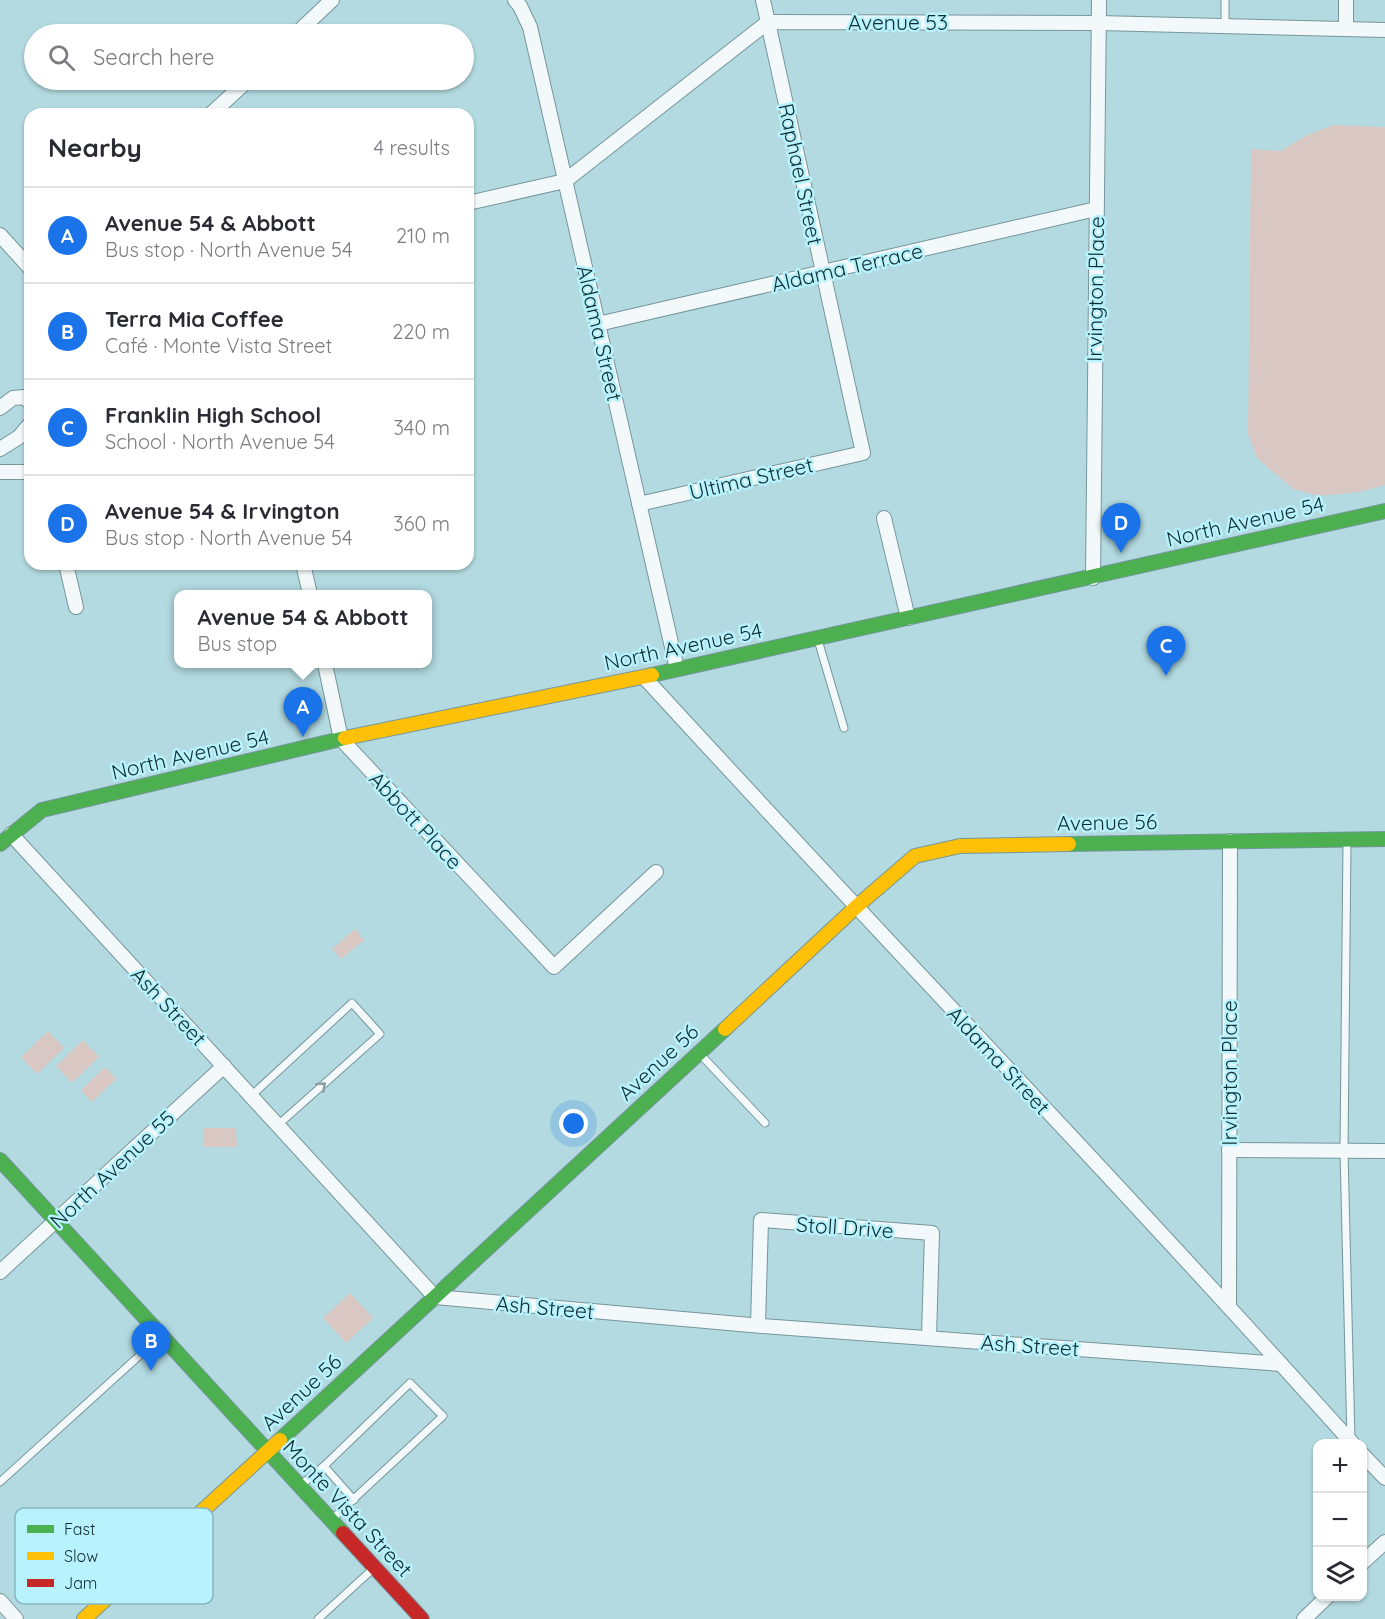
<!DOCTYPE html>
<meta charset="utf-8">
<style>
body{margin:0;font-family:Quicksand,sans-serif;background:#f2f2f3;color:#2b2b33}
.controls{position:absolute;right:18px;bottom:18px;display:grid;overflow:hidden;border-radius:12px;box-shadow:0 2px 4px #0004}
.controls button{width:54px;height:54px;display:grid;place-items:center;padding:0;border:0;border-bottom:2px solid #e1e1e2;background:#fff;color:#2b2b33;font:30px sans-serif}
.you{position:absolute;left:574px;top:1124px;width:21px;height:21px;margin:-15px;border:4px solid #fff;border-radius:50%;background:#1a73e8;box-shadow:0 0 0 9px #1a73e833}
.badge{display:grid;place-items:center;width:39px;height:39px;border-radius:50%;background:#1a73e8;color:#fff;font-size:20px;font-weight:700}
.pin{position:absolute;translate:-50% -50px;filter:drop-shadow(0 2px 3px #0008)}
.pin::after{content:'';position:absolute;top:32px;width:21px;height:18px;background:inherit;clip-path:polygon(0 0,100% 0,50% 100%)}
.popup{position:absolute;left:174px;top:590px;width:258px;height:78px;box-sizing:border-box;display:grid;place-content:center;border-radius:12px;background:#fff;filter:drop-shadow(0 2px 4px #0005);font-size:20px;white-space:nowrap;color:#7c7c81}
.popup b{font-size:22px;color:#2b2b33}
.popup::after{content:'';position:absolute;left:50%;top:100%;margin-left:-12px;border:12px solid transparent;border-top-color:#fff}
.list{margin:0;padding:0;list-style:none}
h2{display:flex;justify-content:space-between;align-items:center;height:78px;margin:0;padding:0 24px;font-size:26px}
h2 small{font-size:20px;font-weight:400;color:#7c7c81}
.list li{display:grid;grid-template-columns:39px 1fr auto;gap:18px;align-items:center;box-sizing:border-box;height:96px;padding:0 24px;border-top:2px solid #e1e1e2}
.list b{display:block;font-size:22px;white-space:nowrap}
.list p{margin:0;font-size:20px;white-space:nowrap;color:#7c7c81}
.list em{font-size:20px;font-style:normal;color:#7c7c81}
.icon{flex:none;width:33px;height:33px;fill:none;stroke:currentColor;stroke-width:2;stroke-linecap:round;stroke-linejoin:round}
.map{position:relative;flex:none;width:1385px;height:1619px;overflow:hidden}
.search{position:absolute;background:#fff;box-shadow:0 2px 4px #0004;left:24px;top:24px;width:450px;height:66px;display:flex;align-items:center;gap:15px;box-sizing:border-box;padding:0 21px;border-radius:33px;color:#7c7c81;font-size:22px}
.panel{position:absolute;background:#fff;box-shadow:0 2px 4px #0004;left:24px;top:108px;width:450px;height:462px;border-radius:18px}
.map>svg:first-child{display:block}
.green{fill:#d8c7c3}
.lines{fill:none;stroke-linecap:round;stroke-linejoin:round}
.lane-casing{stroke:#76969b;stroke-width:9}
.street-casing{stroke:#76969b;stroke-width:16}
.fast-casing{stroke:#76969b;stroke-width:16}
.slow-casing{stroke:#76969b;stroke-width:16}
.jam-casing{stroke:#76969b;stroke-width:16}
.lane{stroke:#f3f9fa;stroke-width:7}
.street{stroke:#f3f9fa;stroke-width:14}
.fast{stroke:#4caf50;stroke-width:14}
.slow{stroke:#ffc107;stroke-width:14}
.jam{stroke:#c62828;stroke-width:14}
.tram{stroke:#abb5b7;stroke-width:1.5}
.oneway{stroke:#8c9ea0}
.labels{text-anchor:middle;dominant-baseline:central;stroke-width:5;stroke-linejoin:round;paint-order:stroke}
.street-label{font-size:21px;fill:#0e2e33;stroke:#b8f2fc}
.key{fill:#b8f2fc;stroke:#85b7c0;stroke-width:1.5}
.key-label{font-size:16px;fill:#0e2e33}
</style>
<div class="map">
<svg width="1385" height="1619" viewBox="0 0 1385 1619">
<rect width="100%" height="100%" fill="#b2dae0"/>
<g class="green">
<path d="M1334,125L1385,127V485L1359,492L1320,496L1293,489L1257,458L1248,434L1251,149L1281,151L1307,135Z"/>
<path d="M355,929L364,940L341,959L332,949Z"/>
<path d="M48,1031L64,1048L37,1074L21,1057Z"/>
<path d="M83,1040L99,1057L72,1083L56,1066Z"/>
<path d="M105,1067L116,1079L92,1102L81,1090Z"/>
<path d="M203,1128H236L237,1147H204Z"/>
<path d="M350,1293L373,1318L346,1343L323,1318Z"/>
</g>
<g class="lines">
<defs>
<g id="lane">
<path d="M1225,27V0"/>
<path d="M818,640L844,728"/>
<path d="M1347,842L1344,1151L1351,1440"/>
<path d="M700,1054L765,1123"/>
<path d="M251,1096L352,1003L380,1034L278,1125"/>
<path d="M324,1466L354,1500"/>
<path d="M0,1482L160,1337"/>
<path d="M301,1485L324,1466L410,1383L443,1416L331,1520"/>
<path d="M318,1619L374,1568"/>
</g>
<g id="street">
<path d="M515,0L520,6L530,27L677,669"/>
<path d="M1346,29V0"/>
<path d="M296,34L332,0"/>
<path d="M211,114L248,80"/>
<path d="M468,203L565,181L768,22L1099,23L1385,30"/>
<path d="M0,235L30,268"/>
<path d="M598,324L1096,209"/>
<path d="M0,408L13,398L24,397L30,402"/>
<path d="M0,449L19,437L30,424"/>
<path d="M0,472H30"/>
<path d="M639,504L863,453L763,0"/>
<path d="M884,518L908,618"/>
<path d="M66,564L76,607"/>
<path d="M303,564L310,594"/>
<path d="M1093,578L1099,0"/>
<path d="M325,664L341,739L554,967L656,872"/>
<path d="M644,677C879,934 1121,1185 1353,1444"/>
<path d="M11,834L435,1297L762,1326L1281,1364"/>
<path d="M1229,1150L1385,1151"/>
<path d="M0,1272L224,1066"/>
<path d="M1229,1305L1230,841"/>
<path d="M758,1325L761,1220L932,1233L929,1337"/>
<path d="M1362,1454L1385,1478"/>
<path d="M1362,1563L1385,1542"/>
<path d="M0,1601L16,1619"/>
<path d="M1304,1619L1328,1596"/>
</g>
<g id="fast">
<path d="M652,675L1385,511"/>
<path d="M0,844L42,810L345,738"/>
<path d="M1069,844L1385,839"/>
<path d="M0,1160L343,1533"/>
<path d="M280,1440L725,1029"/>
</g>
<g id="slow">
<path d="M345,738L652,675"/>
<path d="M725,1029L856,907L915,856L960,846L1069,844"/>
<path d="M84,1619L280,1440"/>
</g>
<path id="jam" d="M343,1533L422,1619"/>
</defs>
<use href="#lane" class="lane-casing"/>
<use href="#street" class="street-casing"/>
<use href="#fast" class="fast-casing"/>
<use href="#slow" class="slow-casing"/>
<use href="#jam" class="jam-casing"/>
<use href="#lane" class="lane"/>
<use href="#street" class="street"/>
<use href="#fast" class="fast"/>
<use href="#slow" class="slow"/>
<use href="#jam" class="jam"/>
<path class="tram" d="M0,1613L6,1619"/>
</g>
<defs><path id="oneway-chevron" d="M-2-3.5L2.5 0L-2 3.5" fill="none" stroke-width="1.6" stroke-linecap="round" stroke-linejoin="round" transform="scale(1.5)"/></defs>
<use class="oneway" href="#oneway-chevron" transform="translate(322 1086) rotate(-42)"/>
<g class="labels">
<g class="street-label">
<text x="898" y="22">Avenue 53</text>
<text transform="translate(801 174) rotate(78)">Raphael Street</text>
<text transform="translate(847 267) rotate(-13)">Aldama Terrace</text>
<text transform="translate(1095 289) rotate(-89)">Irvington Place</text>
<text transform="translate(600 333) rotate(77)">Aldama Street</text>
<text transform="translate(751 478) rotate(-13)">Ultima Street</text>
<text transform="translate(1245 521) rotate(-13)">North Avenue 54</text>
<text transform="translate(683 646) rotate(-12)">North Avenue 54</text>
<text transform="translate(190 754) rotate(-13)">North Avenue 54</text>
<text transform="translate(416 820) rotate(47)">Abbott Place</text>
<text transform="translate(1107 822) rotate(-1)">Avenue 56</text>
<text transform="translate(169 1006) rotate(47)">Ash Street</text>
<text transform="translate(999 1060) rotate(47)">Aldama Street</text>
<text transform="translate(658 1062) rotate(-43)">Avenue 56</text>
<text transform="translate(1229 1073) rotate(-90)">Irvington Place</text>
<text transform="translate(112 1169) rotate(-43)">North Avenue 55</text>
<text transform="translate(845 1227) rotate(4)">Stoll Drive</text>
<text transform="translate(545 1307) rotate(5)">Ash Street</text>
<text transform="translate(1030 1345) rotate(4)">Ash Street</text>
<text transform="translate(301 1392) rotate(-43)">Avenue 56</text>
<text transform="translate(348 1508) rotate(47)">Monte Vista Street</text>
</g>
</g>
<rect x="15" y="1508" width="198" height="96" rx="9" class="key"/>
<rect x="27" y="1525" width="27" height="8" fill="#4caf50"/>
<rect x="27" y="1552" width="27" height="8" fill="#ffc107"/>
<rect x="27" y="1579" width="27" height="8" fill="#c62828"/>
<g class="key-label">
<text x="64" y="1535">Fast</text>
<text x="64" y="1562">Slow</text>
<text x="64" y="1589">Jam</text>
</g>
</svg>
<div class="controls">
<button>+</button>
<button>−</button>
<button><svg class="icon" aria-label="layers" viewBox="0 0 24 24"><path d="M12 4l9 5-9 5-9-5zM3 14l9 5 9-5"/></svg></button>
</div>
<div class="you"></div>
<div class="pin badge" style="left:303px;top:737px">A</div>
<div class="popup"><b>Avenue 54 &amp; Abbott</b>Bus stop</div>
<div class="pin badge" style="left:151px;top:1371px">B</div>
<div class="pin badge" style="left:1166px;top:676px">C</div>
<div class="pin badge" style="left:1121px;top:553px">D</div>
<div class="search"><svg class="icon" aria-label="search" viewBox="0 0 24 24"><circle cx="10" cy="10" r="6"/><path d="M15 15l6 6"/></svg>Search here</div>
<section class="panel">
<h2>Nearby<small>4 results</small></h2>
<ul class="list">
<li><span class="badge">A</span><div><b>Avenue 54 &amp; Abbott</b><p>Bus stop · North Avenue 54</p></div><em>210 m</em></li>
<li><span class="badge">B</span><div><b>Terra Mia Coffee</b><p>Café · Monte Vista Street</p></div><em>220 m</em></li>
<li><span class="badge">C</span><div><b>Franklin High School</b><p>School · North Avenue 54</p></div><em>340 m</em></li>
<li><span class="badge">D</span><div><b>Avenue 54 &amp; Irvington</b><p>Bus stop · North Avenue 54</p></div><em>360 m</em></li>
</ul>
</section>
</div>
